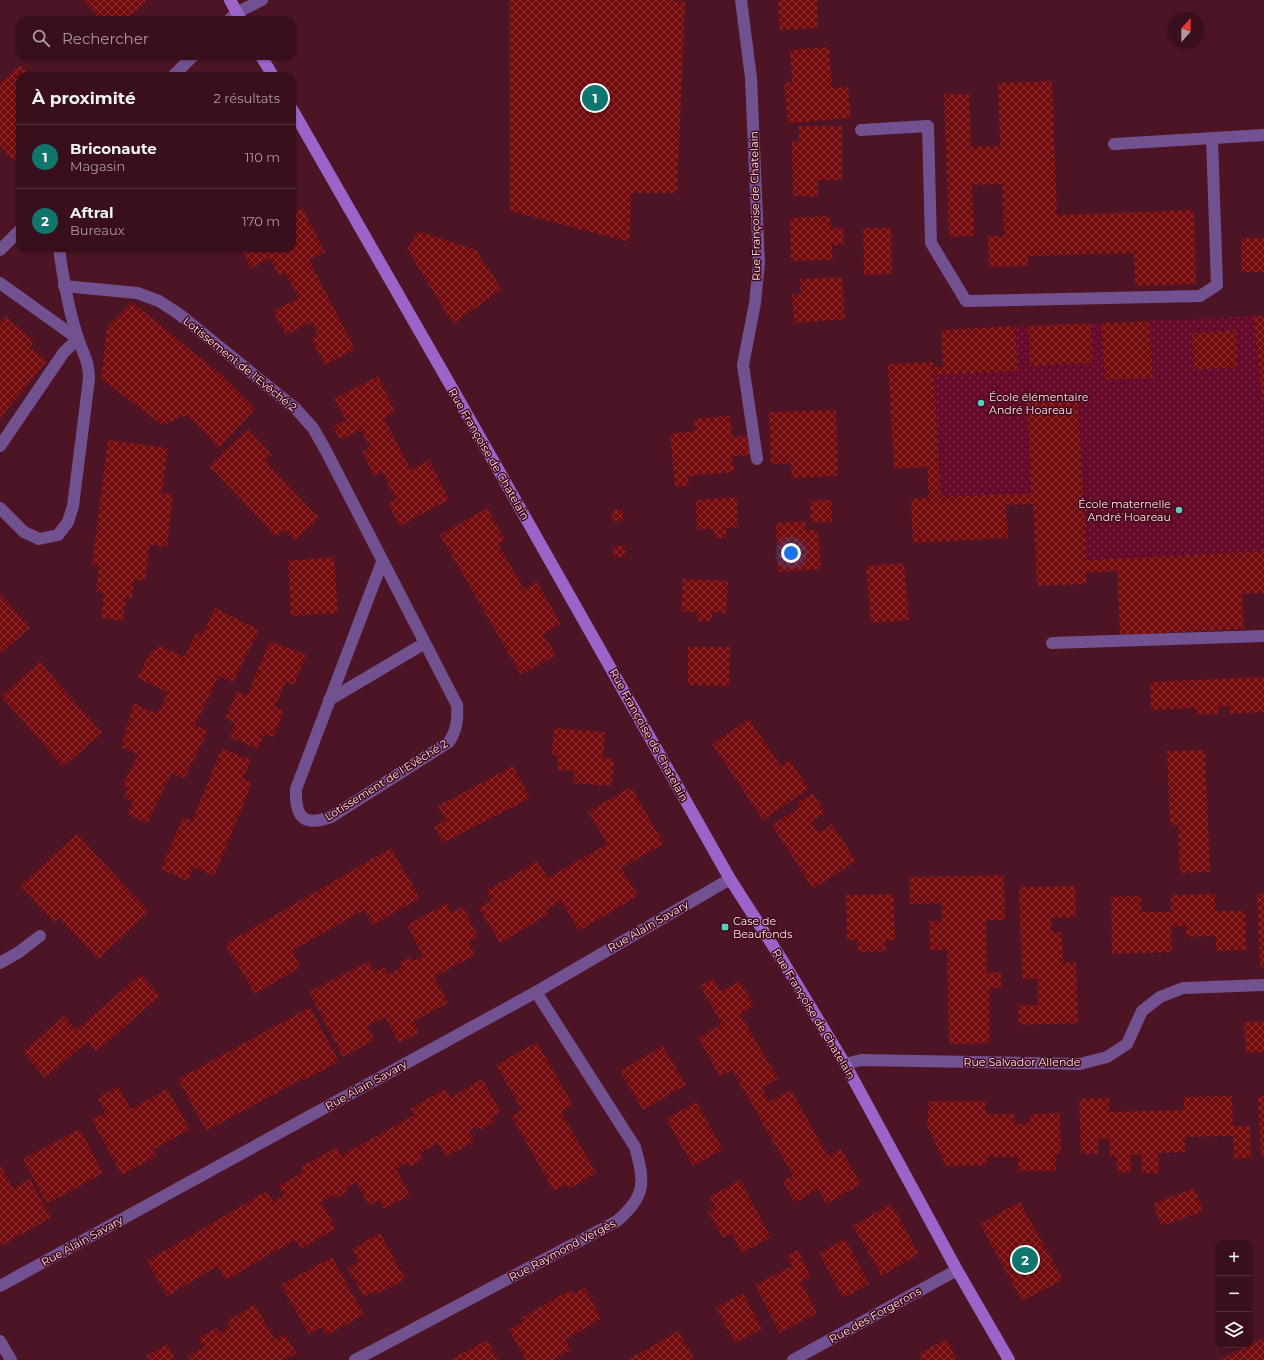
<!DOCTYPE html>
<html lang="fr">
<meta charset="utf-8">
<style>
body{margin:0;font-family:Montserrat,sans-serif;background:#441d28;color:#f1f3f6}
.controls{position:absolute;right:12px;bottom:12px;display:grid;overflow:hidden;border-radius:8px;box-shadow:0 1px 3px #0004}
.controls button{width:36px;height:36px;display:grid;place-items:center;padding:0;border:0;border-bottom:1px solid #532f3a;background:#390f1b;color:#f1f3f6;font:20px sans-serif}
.compass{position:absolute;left:1168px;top:12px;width:36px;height:36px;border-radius:50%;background:#390f1b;box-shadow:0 1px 3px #0004;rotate:21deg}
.you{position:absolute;left:791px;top:553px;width:14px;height:14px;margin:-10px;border:3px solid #fff;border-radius:50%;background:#1a73e8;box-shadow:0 0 0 6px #1a73e833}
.badge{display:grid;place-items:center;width:26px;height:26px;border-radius:50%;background:#0f766e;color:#fff;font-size:13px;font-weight:700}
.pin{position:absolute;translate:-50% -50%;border:2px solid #fff;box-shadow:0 1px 4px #0006}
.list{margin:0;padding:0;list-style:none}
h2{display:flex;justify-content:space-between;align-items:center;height:52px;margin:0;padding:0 16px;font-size:17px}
h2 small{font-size:13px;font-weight:400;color:#ab9ca3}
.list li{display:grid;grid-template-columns:26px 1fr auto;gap:12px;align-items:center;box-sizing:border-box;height:64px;padding:0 16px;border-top:1px solid #532f3a}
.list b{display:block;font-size:15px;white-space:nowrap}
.list p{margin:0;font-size:13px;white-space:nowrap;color:#ab9ca3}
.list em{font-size:13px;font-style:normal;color:#ab9ca3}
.icon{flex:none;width:22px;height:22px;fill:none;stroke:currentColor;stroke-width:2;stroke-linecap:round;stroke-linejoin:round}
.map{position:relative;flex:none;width:1264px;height:1360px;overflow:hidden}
.search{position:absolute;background:#390f1b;box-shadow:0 1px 3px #0004;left:16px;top:16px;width:280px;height:44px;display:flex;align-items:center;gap:10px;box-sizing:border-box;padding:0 14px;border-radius:12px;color:#ab9ca3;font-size:15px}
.panel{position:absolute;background:#390f1b;box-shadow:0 1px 3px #0004;left:16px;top:72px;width:280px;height:180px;border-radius:12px}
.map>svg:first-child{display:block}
.grass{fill:url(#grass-dots);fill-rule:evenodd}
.building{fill:url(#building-cross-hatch)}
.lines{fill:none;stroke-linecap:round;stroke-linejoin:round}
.lane{stroke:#725190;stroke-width:12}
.street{stroke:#725190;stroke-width:12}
.secondary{stroke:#9a64c9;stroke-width:12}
.poi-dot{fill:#56cec3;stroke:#41081a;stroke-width:1.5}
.labels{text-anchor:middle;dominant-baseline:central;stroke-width:3;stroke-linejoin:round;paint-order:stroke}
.street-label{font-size:11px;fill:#fee7ea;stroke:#41081a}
.poi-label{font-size:11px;fill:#fee7ea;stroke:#41081a;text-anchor:start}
</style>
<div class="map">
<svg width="1264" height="1360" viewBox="0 0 1264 1360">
<defs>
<pattern id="grass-dots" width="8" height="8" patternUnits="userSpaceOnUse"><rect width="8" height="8" fill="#650a2b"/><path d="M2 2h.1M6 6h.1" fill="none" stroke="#7c2e4a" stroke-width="1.8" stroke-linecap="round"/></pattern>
<pattern id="building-cross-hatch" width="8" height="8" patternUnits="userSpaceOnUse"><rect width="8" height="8" fill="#730c0f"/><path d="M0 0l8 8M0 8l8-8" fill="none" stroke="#882f32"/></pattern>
</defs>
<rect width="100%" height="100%" fill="#4c1424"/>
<path class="grass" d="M1253,316L1264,411V551L1087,560L1078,396L1027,398L1031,493L941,497L934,375L1017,371L1015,326H1028L1030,366L1093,363L1091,323H1101L1105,380L1153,377L1149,321ZM1236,330L1238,367L1194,370L1192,333Z"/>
<g class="building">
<path d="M83,0H148L126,20H113L110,16L106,20H101Z"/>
<path d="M509,0H669L685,2L677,193H631L630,242L510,211Z"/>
<path d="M778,0H817L818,28L780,30Z"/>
<path d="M829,47L832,88L848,87L851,118L788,123L784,83L792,82L790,50Z"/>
<path d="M21,65L30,76H20V155L13,161L0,146V83Z"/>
<path d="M1052,81L1057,215L1194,210L1196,284L1135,286L1134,253L1028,256V266L989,267L988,236H1004L1002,184L972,185L974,236L949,237L944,94H969L971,147L1000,146L998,83Z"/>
<path d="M799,126H842V180H818V197L793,196L792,141H799Z"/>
<path d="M302,208L325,252L309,260L355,349L325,365L311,339L318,335L311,322L286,335L273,311L299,298L285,273L279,276L270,258L251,268L241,248H292V214Z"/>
<path d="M830,216L831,229L843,228L844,245H832L833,260L791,261L790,218Z"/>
<path d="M863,228H891L892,274L864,275Z"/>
<path d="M418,231L476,250L502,289L453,324L407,249Z"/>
<rect x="1241" y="238" width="23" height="34"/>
<path d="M842,277L845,319L794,323L792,294H801L800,279Z"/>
<path d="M132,302L223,376L255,409L219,448L187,415L162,425L101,379L107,327Z"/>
<path d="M5,316L34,341L30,347L47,361L0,418V322Z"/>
<path d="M1253,316H1264V402H1263Z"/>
<path d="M1149,321L1153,378L1105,380L1101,323Z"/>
<path d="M1091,323L1093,363L1030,366L1028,326Z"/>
<path d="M1015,326L1018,371L934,375L941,497L1031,493L1027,398L1078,396L1087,560L1264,551V593L1242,594L1244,629L1120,635L1117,571L1086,573L1087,584L1037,586L1033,504L1006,505L1008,538L913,543L911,499L929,498L927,467L894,469L888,364L933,362V367H943L941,330Z"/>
<path d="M1236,330L1238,367L1193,370L1192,333Z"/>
<path d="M378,376L395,412L384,418L411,470L429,460L449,500L399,526L388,503L396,499L382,472L374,476L362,452L370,448L361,430L340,440L333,427L346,420L334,399Z"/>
<path d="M836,410L838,476L792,478L791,463L771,464L769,412Z"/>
<path d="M730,416L732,437L748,436L750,455L732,456L734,472L688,476L689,486L675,487L670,434L695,431L694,419Z"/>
<path d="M248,429L272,455L265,461L319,518L295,541L285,530L276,537L209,466Z"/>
<path d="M108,440L168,448L162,493L173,495L167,547L150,545L145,581L134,579L132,598H126L123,621L101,618L104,593L96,592L99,566L92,565Z"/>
<path d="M737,497L738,527L726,528L727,538H714L713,529L697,530L696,500Z"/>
<path d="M831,500L832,522L811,523L810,501Z"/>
<path d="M487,508L505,540L498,544L524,589L537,582L561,624L543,634L556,655L521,675L440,535Z"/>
<path d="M613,510H623V521H612Z"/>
<path d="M806,521V530H818L821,569L778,572L776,523Z"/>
<rect x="613" y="546" width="12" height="11"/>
<path d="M334,557L338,613L291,616L288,561Z"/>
<path d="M904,563L909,620L871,623L866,566Z"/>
<path d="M683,579L728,581L726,613L712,612V621H697V613L681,611Z"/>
<path d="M0,593L30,628L0,654Z"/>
<path d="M215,608L259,630L233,682L219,676L195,725L208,731L184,779L172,773L147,823L127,814L133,802L124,797L128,788L122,786L138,755L121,747L134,703L157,714L168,693L138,678L150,652L161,646L184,657L197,632L202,635Z"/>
<path d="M270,641L306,655L294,685L286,681L275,707L284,711L273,737L264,734L258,749L230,737L235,723L225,719L237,691L247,696Z"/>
<path d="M688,647H730L729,686L688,685Z"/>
<path d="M40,662L102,733L63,767L1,696Z"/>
<path d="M1264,677V712L1229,714L1230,706H1219V714L1196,715V708L1151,710L1150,682Z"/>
<path d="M749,719L781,766L790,760L809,789L763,820L712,744Z"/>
<path d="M554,728L605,732L603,758H614L612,786L573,783L574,771L557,770L558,756L552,755Z"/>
<path d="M222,748L251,760L243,779L252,783L214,876L193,867L187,881L161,869L183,817L192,821Z"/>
<path d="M1205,750L1210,872L1180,873L1178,825H1170L1167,751Z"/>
<path d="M513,766L530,798L443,843L434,826L446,820L438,806Z"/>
<path d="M631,787L664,844L621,868L638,896L579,931L561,901L546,910L549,914L500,943L479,908L492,900L486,891L538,861L548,878L607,844L588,812Z"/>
<path d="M813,793L825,813L811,822L819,833L832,824L856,861L813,889L772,825L800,807L797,803Z"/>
<path d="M77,834L149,912L98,959L59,918L54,922L20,886Z"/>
<path d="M391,848L420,898L373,925L364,910L292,951L301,967L255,994L225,944Z"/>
<path d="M1004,875L1005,920H986L987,973L1001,972V988L989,989V1043L949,1044L947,950H930L929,921H942L941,903L910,904L909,877Z"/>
<path d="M1075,886L1076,917L1051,918L1052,932H1062L1063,963L1076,962L1078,1023L1019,1025L1018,1005H1037V979H1022L1019,887Z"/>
<path d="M1264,893V967H1260L1257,894Z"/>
<path d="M894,894L895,940H885L886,951L858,952L857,940H847L846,895Z"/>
<path d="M1215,894V911H1245L1246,950L1216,951V936L1186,937V926L1171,927L1172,952L1112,954L1111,897L1141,896V912H1171V895Z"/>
<path d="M447,903L451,913L463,907L478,937L469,942L475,955L434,977L448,1003L413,1022L419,1033L399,1043L385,1017L367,1026L375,1040L343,1057L309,992L369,961L374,972L384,967L388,974L402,968L399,963L411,957L413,961L423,956L407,925Z"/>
<path d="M141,974L160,996L96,1052L87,1042L45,1078L23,1052L64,1016L76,1030Z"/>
<path d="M713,978L721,991L740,981L754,1006L740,1014L778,1079L762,1088L769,1102L791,1090L828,1156L841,1149L861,1184L826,1204L818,1189L795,1203L783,1182L793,1176L732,1070L720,1077L698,1038L722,1024L700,986Z"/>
<path d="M310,1007L339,1061L305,1080L304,1078L206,1131L178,1079Z"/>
<path d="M1264,1021V1052L1246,1053L1244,1022Z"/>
<path d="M537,1042L573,1105L561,1112L596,1173L569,1189L566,1184L554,1191L511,1116L522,1110L496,1065Z"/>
<path d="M663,1046L686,1085L643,1110L620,1071Z"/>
<path d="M482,1079L501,1112L491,1118L494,1122L481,1130L478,1126L469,1132L474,1141L446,1157L438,1143L419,1154L423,1159L410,1166L408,1162L396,1169L410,1195L384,1209L379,1200L369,1205L356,1182L346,1188L348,1191L335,1199L333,1195L321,1202L336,1228L301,1249L295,1240L226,1280L218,1266L167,1296L147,1261L267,1191L273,1202L284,1195L279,1186L303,1172L301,1167L337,1147L341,1156L414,1115L410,1109L445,1089L450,1098Z"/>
<path d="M118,1086L131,1109L167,1089L190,1129L153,1150L156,1156L122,1175L92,1120L106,1112L98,1098Z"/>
<path d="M1232,1096L1233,1126H1250L1251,1158L1234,1159L1233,1136L1185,1137V1152L1158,1153L1159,1173H1142V1155H1131V1172L1117,1173L1116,1156H1110V1139H1098V1154H1081L1079,1099L1109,1098V1112L1184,1110V1097Z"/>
<path d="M1258,1096H1264V1156H1261Z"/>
<path d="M929,1101H985L986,1114H1014L1015,1124L1030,1123V1114L1060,1113L1061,1154H1055L1056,1171H1018V1157H987V1165L946,1166L927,1126Z"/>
<path d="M696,1102L723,1149L693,1166L666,1119Z"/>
<path d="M80,1129L103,1173L47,1204L23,1159Z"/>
<path d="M0,1165L13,1189L30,1179L51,1218L0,1246Z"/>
<path d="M740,1180L771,1237L742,1253L732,1234L723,1238L708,1212L715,1208L709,1197Z"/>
<path d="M1194,1188L1203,1211L1162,1226L1153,1204Z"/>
<path d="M1020,1202L1063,1280L1022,1301L980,1224Z"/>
<path d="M891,1204L919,1254L882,1276L853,1226Z"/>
<path d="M380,1233L405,1279L377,1294L375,1291L364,1297L348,1268L359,1262L352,1249Z"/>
<path d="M845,1239L869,1284L843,1298L819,1253Z"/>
<path d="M798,1250L811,1277L801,1282L817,1313L780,1333L755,1285L792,1266L787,1255Z"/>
<path d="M332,1257L364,1315L326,1335L322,1327L309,1334L281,1285Z"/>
<path d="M585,1288L601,1319L565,1340L571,1350L553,1360H526L509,1330L523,1322L521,1318L570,1290L573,1294Z"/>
<path d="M743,1293L762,1329L735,1343L716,1308Z"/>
<path d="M255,1305L275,1340L285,1334L296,1353L284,1360H190L188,1356L204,1347L199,1338L217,1328L220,1333L230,1327L227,1321Z"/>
<path d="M678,1331L695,1360H627L651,1347Z"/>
<path d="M1264,1338V1360H1220Z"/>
<path d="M946,1339L957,1360H923L919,1354Z"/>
<path d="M487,1340L498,1360H450Z"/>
<path d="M167,1344L175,1360H149L147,1356Z"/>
</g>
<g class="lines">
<g class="lane">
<path d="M861,130L928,126L931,243L966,301L1200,296L1217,285L1212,139"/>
<path d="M1114,144L1264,135"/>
<path d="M1052,643L1264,636"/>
<path d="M329,700L425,643"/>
</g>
<g class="street">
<path d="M741,0L751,78L759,263L755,303L743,365L757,459"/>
<path d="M229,20L236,13L262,0"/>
<path d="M173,76L193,56"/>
<path d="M0,250L20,230"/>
<path d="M0,283L78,339"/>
<path d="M64,286L137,293L159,301L179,314L296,409L313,428L325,449L457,705C458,719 457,730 449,742L331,817C303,827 295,817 296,789L382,562"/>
<path d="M0,446L64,352L78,339"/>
<path d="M0,508L24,532L39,539L58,535L68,522L73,506L89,379C89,360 83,355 78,338C68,309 63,278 59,248"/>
<path d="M0,963L19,952L40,936"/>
<path d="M845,1064L861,1060L1080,1064L1107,1057L1127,1044L1142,1011L1160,997L1183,988L1264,985"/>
<path d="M0,1286L536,992L730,879"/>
<path d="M0,1341L11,1360"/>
<path d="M355,1360L617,1221C646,1196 645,1183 635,1147L536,992"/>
<path d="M793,1360L957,1270"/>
</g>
<g class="secondary">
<path d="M230,0L241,20"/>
<path d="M261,56L273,76"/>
<path d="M292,109L456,395L730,879L784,963L845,1064L957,1270L1009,1360"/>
</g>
</g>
<g class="poi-dot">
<circle cx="981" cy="403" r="4"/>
<circle cx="1179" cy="510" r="4"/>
<rect x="721" y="923" width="8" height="8" rx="2"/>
</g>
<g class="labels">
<g class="street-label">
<text transform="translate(755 206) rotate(-91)">Rue Françoise de Chatelain</text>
<text transform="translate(240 364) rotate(39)">Lotissement de l'Evêché 2</text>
<text transform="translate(489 454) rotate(60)">Rue Françoise de Chatelain</text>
<text transform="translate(649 735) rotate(61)">Rue Françoise de Chatelain</text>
<text transform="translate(386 780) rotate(-32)">Lotissement de l'Evêché 2</text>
<text transform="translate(648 926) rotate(-30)">Rue Alain Savary</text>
<text transform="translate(814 1014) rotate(59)">Rue Françoise de Chatelain</text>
<text x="1022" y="1062">Rue Salvador Allende</text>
<text transform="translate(366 1085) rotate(-29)">Rue Alain Savary</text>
<text transform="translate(82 1241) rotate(-29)">Rue Alain Savary</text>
<text transform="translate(562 1250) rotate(-28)">Rue Raymond Vergès</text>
<text transform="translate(875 1315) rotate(-29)">Rue des Forgerons</text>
</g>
<g class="poi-label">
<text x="989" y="397">École élémentaire<tspan x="989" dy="13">André Hoareau</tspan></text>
<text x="1171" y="504" text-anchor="end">École maternelle<tspan x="1171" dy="13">André Hoareau</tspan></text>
<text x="733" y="921">Case de<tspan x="733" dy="13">Beaufonds</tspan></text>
</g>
</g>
</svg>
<div class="controls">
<button>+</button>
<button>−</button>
<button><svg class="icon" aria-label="layers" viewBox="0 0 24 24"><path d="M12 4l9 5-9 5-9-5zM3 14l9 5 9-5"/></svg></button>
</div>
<svg class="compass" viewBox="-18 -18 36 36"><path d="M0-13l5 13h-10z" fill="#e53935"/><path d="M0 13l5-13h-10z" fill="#ab9ca3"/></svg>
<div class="you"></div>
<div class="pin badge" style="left:595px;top:98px">1</div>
<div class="pin badge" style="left:1025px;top:1260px">2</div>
<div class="search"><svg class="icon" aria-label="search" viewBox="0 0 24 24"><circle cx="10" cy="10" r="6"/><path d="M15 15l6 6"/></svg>Rechercher</div>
<section class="panel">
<h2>À proximité<small>2 résultats</small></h2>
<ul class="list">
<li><span class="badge">1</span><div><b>Briconaute</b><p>Magasin</p></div><em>110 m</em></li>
<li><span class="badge">2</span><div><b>Aftral</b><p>Bureaux</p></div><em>170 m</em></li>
</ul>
</section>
</div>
